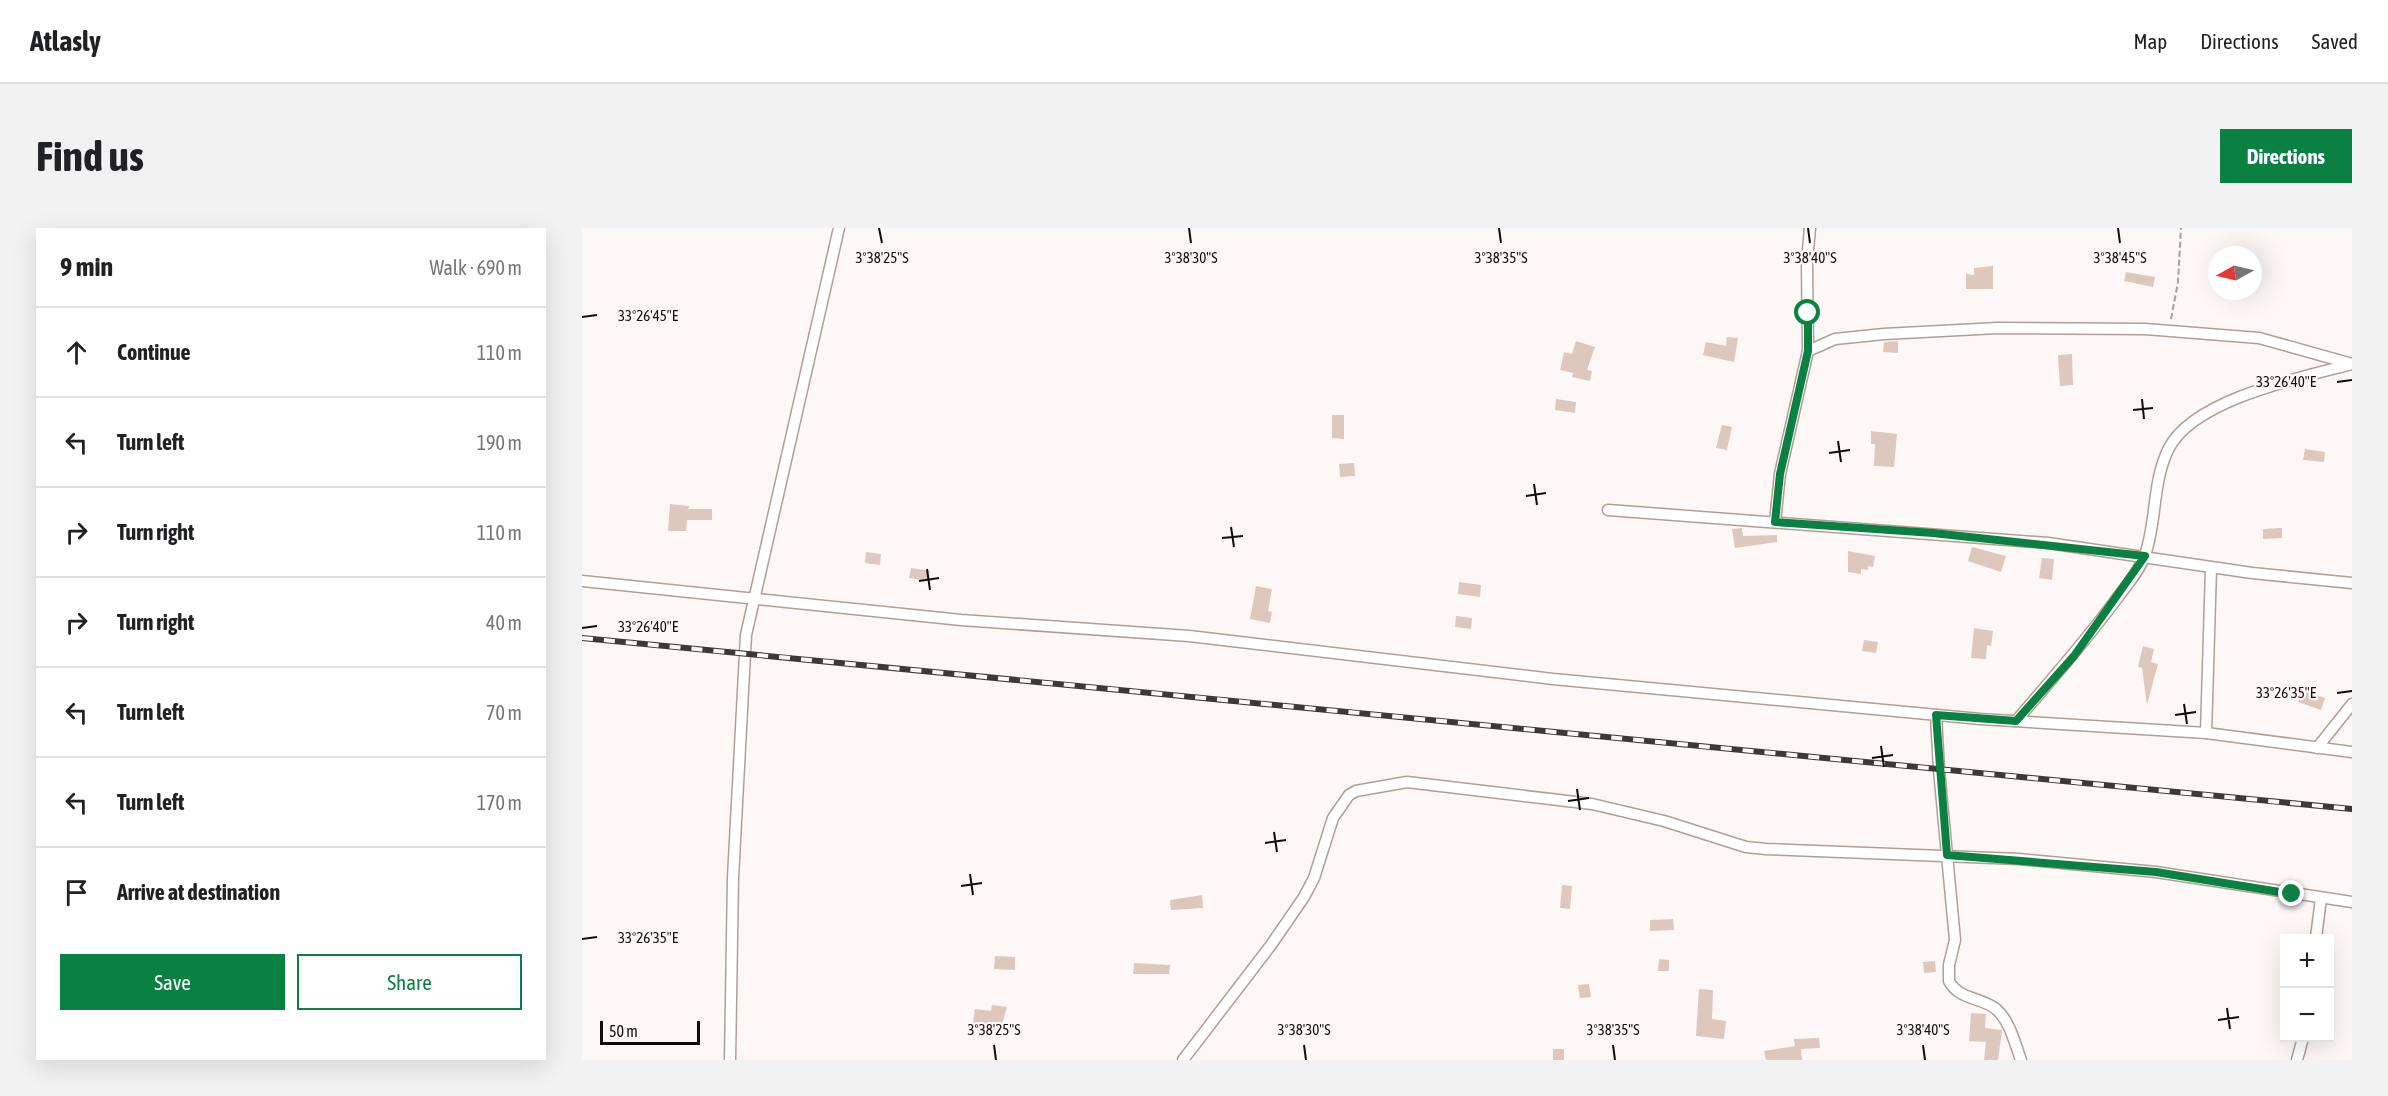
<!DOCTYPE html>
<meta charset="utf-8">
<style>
body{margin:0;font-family:"Asap Condensed",sans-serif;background:#f2f2f2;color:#202124}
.controls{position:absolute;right:18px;bottom:18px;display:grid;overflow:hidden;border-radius:0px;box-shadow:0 6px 24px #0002}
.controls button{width:54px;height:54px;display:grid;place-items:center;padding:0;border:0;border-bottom:2px solid #e0e0e0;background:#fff;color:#202124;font:30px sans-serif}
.compass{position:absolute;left:1626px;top:18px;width:54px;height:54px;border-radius:50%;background:#fff;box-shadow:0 6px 24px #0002;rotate:262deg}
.scale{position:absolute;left:18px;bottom:15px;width:100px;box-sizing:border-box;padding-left:6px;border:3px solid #130c09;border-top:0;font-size:16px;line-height:21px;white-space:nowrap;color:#130c09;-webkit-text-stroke:4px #fdf8f6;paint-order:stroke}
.stop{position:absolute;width:18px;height:18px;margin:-14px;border:4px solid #0b8043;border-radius:50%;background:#fff}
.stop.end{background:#0b8043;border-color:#fff;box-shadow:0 2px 6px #0008}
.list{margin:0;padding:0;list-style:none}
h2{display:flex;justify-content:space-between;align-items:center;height:78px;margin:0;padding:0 24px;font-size:26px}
h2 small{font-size:20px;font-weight:400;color:#757577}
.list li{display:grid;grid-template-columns:39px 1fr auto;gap:18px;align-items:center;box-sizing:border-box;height:90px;padding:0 24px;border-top:2px solid #e0e0e0}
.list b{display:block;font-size:22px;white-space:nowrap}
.list em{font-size:20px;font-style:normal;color:#757577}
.actions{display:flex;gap:12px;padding:18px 24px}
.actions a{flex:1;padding:14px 0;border:2px solid #0b8043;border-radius:0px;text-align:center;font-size:21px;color:#0b8043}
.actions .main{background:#0b8043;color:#fff}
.icon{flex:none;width:33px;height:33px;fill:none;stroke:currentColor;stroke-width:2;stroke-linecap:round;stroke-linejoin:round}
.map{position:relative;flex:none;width:1770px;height:832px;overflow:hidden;border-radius:0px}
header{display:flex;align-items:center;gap:36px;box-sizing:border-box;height:84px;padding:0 30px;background:#fff;border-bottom:2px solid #e0e0e0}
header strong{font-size:28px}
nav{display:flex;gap:33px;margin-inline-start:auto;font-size:21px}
.intro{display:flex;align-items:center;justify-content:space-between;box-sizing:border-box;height:144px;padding:0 36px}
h1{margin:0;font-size:42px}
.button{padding:15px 27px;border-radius:0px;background:#0b8043;color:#fff;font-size:21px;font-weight:700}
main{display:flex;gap:36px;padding:0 36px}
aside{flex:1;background:#fff;border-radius:0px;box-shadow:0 6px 24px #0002}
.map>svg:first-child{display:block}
.building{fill:#dec8be}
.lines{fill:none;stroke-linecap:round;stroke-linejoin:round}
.street-casing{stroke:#b39e94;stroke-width:13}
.path{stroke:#a59f9d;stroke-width:2;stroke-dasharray:6 3;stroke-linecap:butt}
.street{stroke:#fff;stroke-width:10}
.rail-casing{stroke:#3f3936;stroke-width:6}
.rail{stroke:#fdf8f6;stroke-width:4;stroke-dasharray:11;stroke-linecap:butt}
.route{stroke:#0b8043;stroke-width:8}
.ticks{fill:none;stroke:#130c09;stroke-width:2}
.ticks-label{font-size:15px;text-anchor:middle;fill:#130c09;stroke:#fdf8f6;stroke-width:4.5;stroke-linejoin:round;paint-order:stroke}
</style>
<header>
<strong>Atlasly</strong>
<nav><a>Map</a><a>Directions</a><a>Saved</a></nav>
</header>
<div class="intro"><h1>Find us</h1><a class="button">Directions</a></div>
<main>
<aside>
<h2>9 min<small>Walk · 690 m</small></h2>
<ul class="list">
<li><svg class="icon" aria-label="ahead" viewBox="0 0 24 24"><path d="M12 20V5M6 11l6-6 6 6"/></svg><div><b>Continue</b></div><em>110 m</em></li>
<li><svg class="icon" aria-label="left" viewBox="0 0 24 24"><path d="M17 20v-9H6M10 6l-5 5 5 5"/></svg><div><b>Turn left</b></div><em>190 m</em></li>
<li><svg class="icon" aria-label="right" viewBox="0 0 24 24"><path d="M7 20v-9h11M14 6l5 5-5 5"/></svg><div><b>Turn right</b></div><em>110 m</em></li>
<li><svg class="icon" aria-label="right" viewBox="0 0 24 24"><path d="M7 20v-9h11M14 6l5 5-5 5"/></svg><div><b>Turn right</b></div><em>40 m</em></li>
<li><svg class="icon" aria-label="left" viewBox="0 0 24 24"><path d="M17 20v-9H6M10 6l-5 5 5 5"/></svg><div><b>Turn left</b></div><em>70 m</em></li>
<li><svg class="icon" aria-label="left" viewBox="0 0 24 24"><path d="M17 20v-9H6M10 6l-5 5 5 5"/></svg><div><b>Turn left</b></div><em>170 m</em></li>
<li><svg class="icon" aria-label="arrive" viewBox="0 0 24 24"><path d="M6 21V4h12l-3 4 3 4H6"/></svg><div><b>Arrive at destination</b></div></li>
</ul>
<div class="actions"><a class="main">Save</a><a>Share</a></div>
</aside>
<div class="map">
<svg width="1770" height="832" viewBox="0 0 1770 832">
<rect width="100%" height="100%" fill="#fdf8f6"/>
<g class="building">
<path d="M1411,38V61H1384V46L1392,47V40Z"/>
<path d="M1544,44L1573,49L1571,59L1542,53Z"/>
<path d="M1145,109L1156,110L1152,134L1121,127L1124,114L1144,118Z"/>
<path d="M994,113L1013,119L1005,142L1010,143L1008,153L990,149L991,145L978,142L982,124L990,126Z"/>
<path d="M1316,113V125L1301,124L1302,114Z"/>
<path d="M1490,126L1491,157L1478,158L1476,127Z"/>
<path d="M974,171L994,174L993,185L973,182Z"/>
<path d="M750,187H762V211L750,210Z"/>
<path d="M1140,197L1150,199L1145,222L1134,220Z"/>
<path d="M1289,203L1315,206L1312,239L1292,238L1293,216H1289Z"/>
<path d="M1723,221L1743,224L1742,234L1721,232Z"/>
<path d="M772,235L773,248L758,249L757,236Z"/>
<path d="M88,276L107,278L106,281H130V292H105L104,303H86Z"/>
<path d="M1160,300L1161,308L1195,307V314L1153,320L1150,301Z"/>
<path d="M1700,300V310L1681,311V301Z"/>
<path d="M1390,319L1424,328L1419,344L1386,333Z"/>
<path d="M1266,323L1293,328L1291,339L1286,338V342L1279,341V346L1266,344Z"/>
<path d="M284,324L299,326L298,337L283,335Z"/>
<path d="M1460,330L1472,331L1470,352L1457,350Z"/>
<path d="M329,340L348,343L346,353L327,350Z"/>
<path d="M877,354L899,357L898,369L876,366Z"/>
<path d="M674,358L690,361L686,383L690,384L688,395L668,391Z"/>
<path d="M874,388L890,390L889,401L873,399Z"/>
<path d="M1392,400L1411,403L1409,418L1405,417L1404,431L1389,430Z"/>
<path d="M1282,412L1296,414L1294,425L1280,423Z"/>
<path d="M1561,418L1572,421L1569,434L1576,436L1565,477L1560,440L1556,439Z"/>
<path d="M1720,462L1743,470L1739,482L1716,474Z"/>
<path d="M980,657L990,658L988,681L978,680Z"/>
<path d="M620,667L621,680L589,682L588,672Z"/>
<path d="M1091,691L1092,702L1068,703V692Z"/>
<path d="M413,728L433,729V742L412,741Z"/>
<path d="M1077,731L1087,732V743H1076Z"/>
<path d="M1353,733L1354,744L1342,745L1341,734Z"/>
<path d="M552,735L588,737L587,746H551Z"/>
<path d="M1007,756L1009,769L998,770L996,757Z"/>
<path d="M1117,761L1131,762L1130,791L1144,793L1142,811L1114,808Z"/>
<path d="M410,777L425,779L418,803L390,800L393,781L409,783Z"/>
<path d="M1389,785L1404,786L1403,800L1420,802L1416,832H1402L1404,814L1387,813Z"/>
<path d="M1237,810L1238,820L1219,821L1220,832H1184L1182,823L1213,818L1212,811Z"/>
<rect x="971" y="821" width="11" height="11"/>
</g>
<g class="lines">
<defs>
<g id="street">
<path d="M1226,123L1253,111L1302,106L1416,100L1563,101L1677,110L1770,136"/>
<path d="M1026,282L1466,315L1670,345L1770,355"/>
<path d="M1193,294L1198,246L1226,123L1225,34L1228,0"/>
<path d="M0,353L379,392L607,408L971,451L1398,491L1624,505L1770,524"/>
<path d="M1354,487L1357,542L1373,712L1367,737V753C1377,772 1399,769 1414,781C1428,793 1433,816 1439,832"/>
<path d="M1434,493C1469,452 1504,413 1536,369C1545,357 1558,342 1563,327C1575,293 1570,253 1587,220C1612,171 1721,149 1770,136"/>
<path d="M1624,505L1629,340"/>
<path d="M1735,520L1770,476"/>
<path d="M1734,710L1739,670"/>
<path d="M148,832L151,650L164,407L257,0"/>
<path d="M601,832L689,717L722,669L732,650L751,590L767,567L774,563L825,554L1010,576L1082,593L1164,619L1184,621L1437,631L1574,644L1770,674"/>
<path d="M1715,832L1721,810"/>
</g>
</defs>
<use href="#street" class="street-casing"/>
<path class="path" d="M1589,91L1596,54L1599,0"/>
<use href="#street" class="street"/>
<defs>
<path id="rail" d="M0,410L1770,581"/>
</defs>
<use href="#rail" class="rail-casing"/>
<use href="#rail" class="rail"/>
</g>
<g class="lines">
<path class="route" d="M1226,85V123L1198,246L1193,294L1351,305L1563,328L1492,428L1434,493L1354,487L1365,627L1574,644L1710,666"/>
</g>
<path class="ticks" d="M297,0L300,15M607,0L609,15M917,0L919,15M1226,0L1228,15M1536,0L1538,15M0,89L15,87M1755,154L1770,152M1560,171L1562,191M1551,182L1571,180M1256,213L1259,234M1247,225L1268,222M952,256L955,277M944,268L964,265M649,299L652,319M640,310L661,308M345,341L348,362M337,353L357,350M0,400L15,398M1755,465L1770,463M1602,476L1605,496M1593,487L1614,484M1299,518L1302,539M1290,530L1311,527M995,561L998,582M986,573L1007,570M692,604L695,624M683,615L704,612M388,646L391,667M379,658L400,655M0,711L15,709M1645,780L1648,801M1636,792L1657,789M412,817L414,832M722,817L724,832M1031,817L1033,832M1341,817L1343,832"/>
<g class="ticks-label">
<text x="300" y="35">3°38'25"S</text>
<text x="609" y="35">3°38'30"S</text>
<text x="919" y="35">3°38'35"S</text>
<text x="1228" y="35">3°38'40"S</text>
<text x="1538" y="35">3°38'45"S</text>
<text x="66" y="93">33°26'45"E</text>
<text x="1704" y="159">33°26'40"E</text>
<text x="66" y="404">33°26'40"E</text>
<text x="1704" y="470">33°26'35"E</text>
<text x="66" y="715">33°26'35"E</text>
<text x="412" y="807">3°38'25"S</text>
<text x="722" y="807">3°38'30"S</text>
<text x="1031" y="807">3°38'35"S</text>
<text x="1341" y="807">3°38'40"S</text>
</g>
</svg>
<div class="controls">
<button>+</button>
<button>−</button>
</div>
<svg class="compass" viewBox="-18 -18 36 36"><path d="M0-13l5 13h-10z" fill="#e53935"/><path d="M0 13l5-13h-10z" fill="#757577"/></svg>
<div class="scale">50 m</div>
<div class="stop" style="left:1226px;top:85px"></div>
<div class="stop end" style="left:1710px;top:666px"></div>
</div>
</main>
